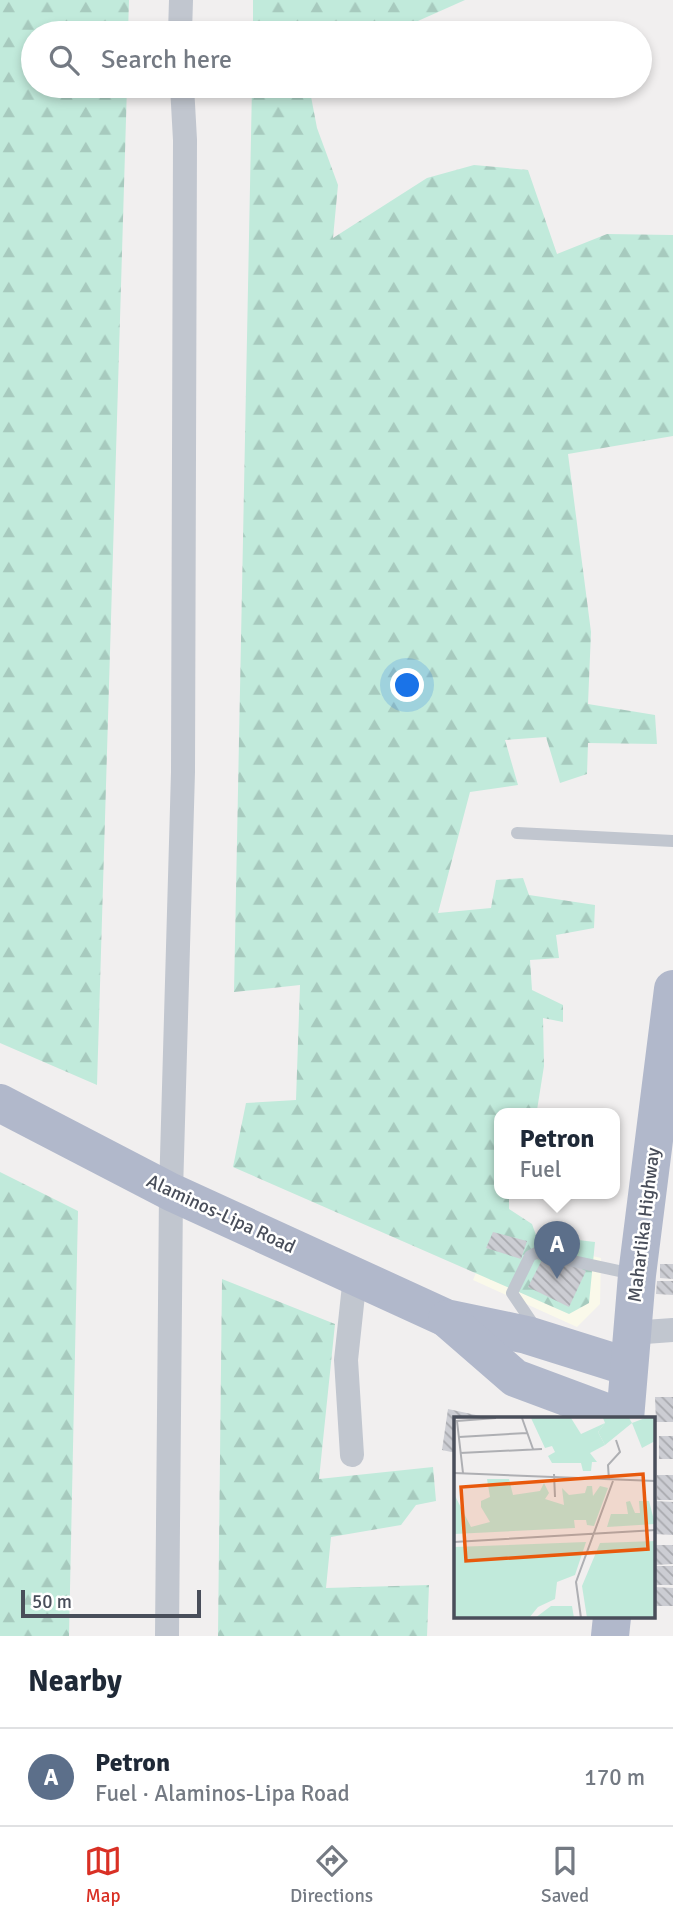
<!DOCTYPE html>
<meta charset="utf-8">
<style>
body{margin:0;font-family:Signika,sans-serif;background:#f2f2f3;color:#1f2937}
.scale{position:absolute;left:21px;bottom:18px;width:180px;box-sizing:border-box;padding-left:7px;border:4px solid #494e5a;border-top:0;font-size:19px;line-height:24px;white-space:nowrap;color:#494e5a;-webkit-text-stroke:5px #fff;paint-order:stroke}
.you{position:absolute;left:408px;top:686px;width:24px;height:24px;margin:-18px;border:5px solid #fff;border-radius:50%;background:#1a73e8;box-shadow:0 0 0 10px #1a73e833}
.badge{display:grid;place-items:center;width:46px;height:46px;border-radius:50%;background:#d93025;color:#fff;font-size:23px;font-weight:700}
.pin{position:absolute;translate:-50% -58px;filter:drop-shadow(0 2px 4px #0008)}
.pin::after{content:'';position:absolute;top:37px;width:24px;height:21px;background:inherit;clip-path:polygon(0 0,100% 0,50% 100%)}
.popup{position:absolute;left:494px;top:1108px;width:126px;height:91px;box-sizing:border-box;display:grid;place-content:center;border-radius:14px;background:#fff;filter:drop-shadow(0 2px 5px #0005);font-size:23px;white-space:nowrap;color:#747a83}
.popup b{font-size:26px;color:#1f2937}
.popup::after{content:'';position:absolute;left:50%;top:100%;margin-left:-14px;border:14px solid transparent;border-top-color:#fff}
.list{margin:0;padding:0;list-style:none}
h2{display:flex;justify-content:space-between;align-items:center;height:91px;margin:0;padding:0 28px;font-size:30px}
h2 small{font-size:23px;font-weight:400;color:#747a83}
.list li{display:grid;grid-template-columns:46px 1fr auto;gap:21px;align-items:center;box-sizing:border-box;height:98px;padding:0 28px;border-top:2px solid #e0e1e3}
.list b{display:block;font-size:26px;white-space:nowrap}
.list p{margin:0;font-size:23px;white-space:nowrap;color:#747a83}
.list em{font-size:23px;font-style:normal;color:#747a83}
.icon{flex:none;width:38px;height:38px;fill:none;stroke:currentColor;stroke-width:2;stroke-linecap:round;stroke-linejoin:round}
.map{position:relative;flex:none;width:673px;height:1636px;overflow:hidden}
.search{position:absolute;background:#fff;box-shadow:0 4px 10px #0003;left:21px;right:21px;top:21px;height:77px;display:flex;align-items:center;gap:18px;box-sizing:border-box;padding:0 24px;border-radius:38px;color:#747a83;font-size:26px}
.sheet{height:189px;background:#fff}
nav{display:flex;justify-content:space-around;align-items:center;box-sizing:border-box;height:98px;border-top:2px solid #e0e1e3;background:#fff;font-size:19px;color:#747a83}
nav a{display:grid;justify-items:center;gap:4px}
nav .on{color:#d93025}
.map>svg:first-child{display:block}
.commercial{fill:#faf9ea}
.forest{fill:url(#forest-firs)}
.building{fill:url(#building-back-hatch)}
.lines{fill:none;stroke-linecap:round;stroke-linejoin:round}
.service{stroke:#c1c6cf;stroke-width:12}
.minor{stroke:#c1c6cf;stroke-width:24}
.primary{stroke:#b1b8cb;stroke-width:38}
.labels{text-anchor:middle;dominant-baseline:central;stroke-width:5;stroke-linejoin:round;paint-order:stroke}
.street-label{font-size:19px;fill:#494e5a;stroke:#fff}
.inset-road{fill:none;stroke:#aeafb3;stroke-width:2}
.view{fill:#e8590c;fill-opacity:0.15;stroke:#e8590c;stroke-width:3.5}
.inset-edge{fill:none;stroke:#494e5a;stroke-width:3.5}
</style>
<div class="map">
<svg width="673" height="1636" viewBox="0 0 673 1636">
<defs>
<pattern id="forest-firs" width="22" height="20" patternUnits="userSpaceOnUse" patternTransform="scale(1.75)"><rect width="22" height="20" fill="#c1eadb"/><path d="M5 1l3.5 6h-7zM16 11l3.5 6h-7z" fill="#a7cabe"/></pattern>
<pattern id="building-back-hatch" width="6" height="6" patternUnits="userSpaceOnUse" patternTransform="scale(1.75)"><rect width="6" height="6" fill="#cccdd3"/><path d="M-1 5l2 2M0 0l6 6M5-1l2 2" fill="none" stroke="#a8a9ae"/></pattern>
</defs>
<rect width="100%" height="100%" fill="#f1efef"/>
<path class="commercial" d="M493,1232L601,1258L600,1304L577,1327L473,1280Z"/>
<g class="forest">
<path d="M0,0H129L128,33H33V86H127L97,1085L0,1043Z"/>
<path d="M253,0H465L391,33H253Z"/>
<path d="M252,86H309L317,128L338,185L333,238L427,178L474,165L528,170L557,254L607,234L673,235V436L568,454L591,632L588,704L655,715L657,744L588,743L587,774L560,783L546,737L505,740L518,785L470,792L438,913L491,908L496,880L523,878L529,895L595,905L594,928L556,935L559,958L530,960L532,990L563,1005V1022L543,1018L544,1066L537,1110L545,1113H499V1193H509V1209L532,1224L536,1235L595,1242L589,1303L569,1314L233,1167L246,1103L296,1100L300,985L234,992Z"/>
<path d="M0,1172L78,1211L69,1636H0Z"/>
<path d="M222,1279L335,1324L319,1479L433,1467L436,1501L416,1505L401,1525L331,1537L326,1588L429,1585L427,1636H218Z"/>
</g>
<g class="building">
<path d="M493,1232L527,1241L521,1259L486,1248Z"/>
<path d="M546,1252L586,1271L569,1307L528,1287Z"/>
<path d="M660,1264H673V1279L660,1278Z"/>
<path d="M657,1281H673V1295L656,1294Z"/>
<path d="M655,1397H673V1422H656Z"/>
<path d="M448,1409L490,1418L456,1419V1453L442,1450Z"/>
<rect x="659" y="1436" width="14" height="23"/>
<rect x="657" y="1475" width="16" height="25"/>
<path d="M654,1501L673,1502V1535L654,1534Z"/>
<path d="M654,1545H673V1564L654,1565Z"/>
<rect x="654" y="1566" width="19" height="19"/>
<path d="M654,1587L673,1588V1606H654Z"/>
</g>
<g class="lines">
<g class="service">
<path d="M517,833L673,841"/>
<path d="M535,1327L512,1293L530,1256L536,1253L633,1274"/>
</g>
<g class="minor">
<path d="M180,33L181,0"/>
<path d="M631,1333L673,1330"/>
<path d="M352,1455L346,1360L355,1276"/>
<path d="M167,1636L171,1192L183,772L185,140L182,86"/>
</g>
<g class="primary">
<path d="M0,1103L171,1192L446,1318L527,1335L629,1367"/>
<path d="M447,1319L515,1378L625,1419"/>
<path d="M625,1419L637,1275L673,989"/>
<path d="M610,1636L612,1617"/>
</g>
</g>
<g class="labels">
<g class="street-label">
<text transform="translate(221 1214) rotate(25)">Alaminos-Lipa Road</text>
<text transform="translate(644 1225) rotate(-83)">Maharlika Highway</text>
</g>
</g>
<g transform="translate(454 1417)">
<rect width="201" height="201" fill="#f1efef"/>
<path d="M149,1H175L178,6L151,28L144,15L151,6Z" fill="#c1eadb"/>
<path d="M77,1H117L127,17L151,6L144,15L151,28L136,36L143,45H138L137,54H129L127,46H98L94,39L101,35L98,29L91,31ZM191,1H201V24L188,31L178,6ZM33,62H55L59,78L86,74L90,66L95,76L91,82L110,88L108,71L115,78L131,76L133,69H138L139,79L146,69L154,71L140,109L133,108L132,103H120L121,111L0,117V77L17,110L36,105L27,90V84L36,80ZM176,84L181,96H186L185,84H195L201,107L153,110L157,97H174L172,85ZM202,124L201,201H133L128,169L146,126ZM132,125L121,158L103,165L101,182L84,190L75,201H0V130ZM97,189H118L120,201H81Z" fill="#c1eadb"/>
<path class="inset-road" d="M68,1L79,32M5,20L73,16M6,36L88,32M0,56L202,64M9,56L3,4L42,1M100,57L101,80M155,63L154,48L166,35L162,23M0,125L202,113M127,201L122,165L159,64"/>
<path class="view" d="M189,57L194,132L12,144L7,70Z"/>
<rect width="201" height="201" class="inset-edge"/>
</g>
</svg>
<div class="scale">50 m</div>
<div class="you"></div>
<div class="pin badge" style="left:557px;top:1279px;background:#5c6f8a">A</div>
<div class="popup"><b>Petron</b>Fuel</div>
<div class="search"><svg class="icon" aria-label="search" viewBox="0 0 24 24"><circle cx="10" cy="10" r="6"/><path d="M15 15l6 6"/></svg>Search here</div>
</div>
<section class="sheet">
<h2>Nearby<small></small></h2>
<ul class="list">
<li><span class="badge" style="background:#5c6f8a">A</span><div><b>Petron</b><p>Fuel · Alaminos-Lipa Road</p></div><em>170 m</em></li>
</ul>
</section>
<nav>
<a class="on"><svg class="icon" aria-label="map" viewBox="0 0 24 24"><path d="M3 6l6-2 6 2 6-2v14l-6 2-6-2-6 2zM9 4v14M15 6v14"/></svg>Map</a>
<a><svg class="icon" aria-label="directions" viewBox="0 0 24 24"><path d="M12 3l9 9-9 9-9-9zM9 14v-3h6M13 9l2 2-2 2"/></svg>Directions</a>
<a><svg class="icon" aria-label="saved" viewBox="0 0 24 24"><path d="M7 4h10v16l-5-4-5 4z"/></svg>Saved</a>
</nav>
